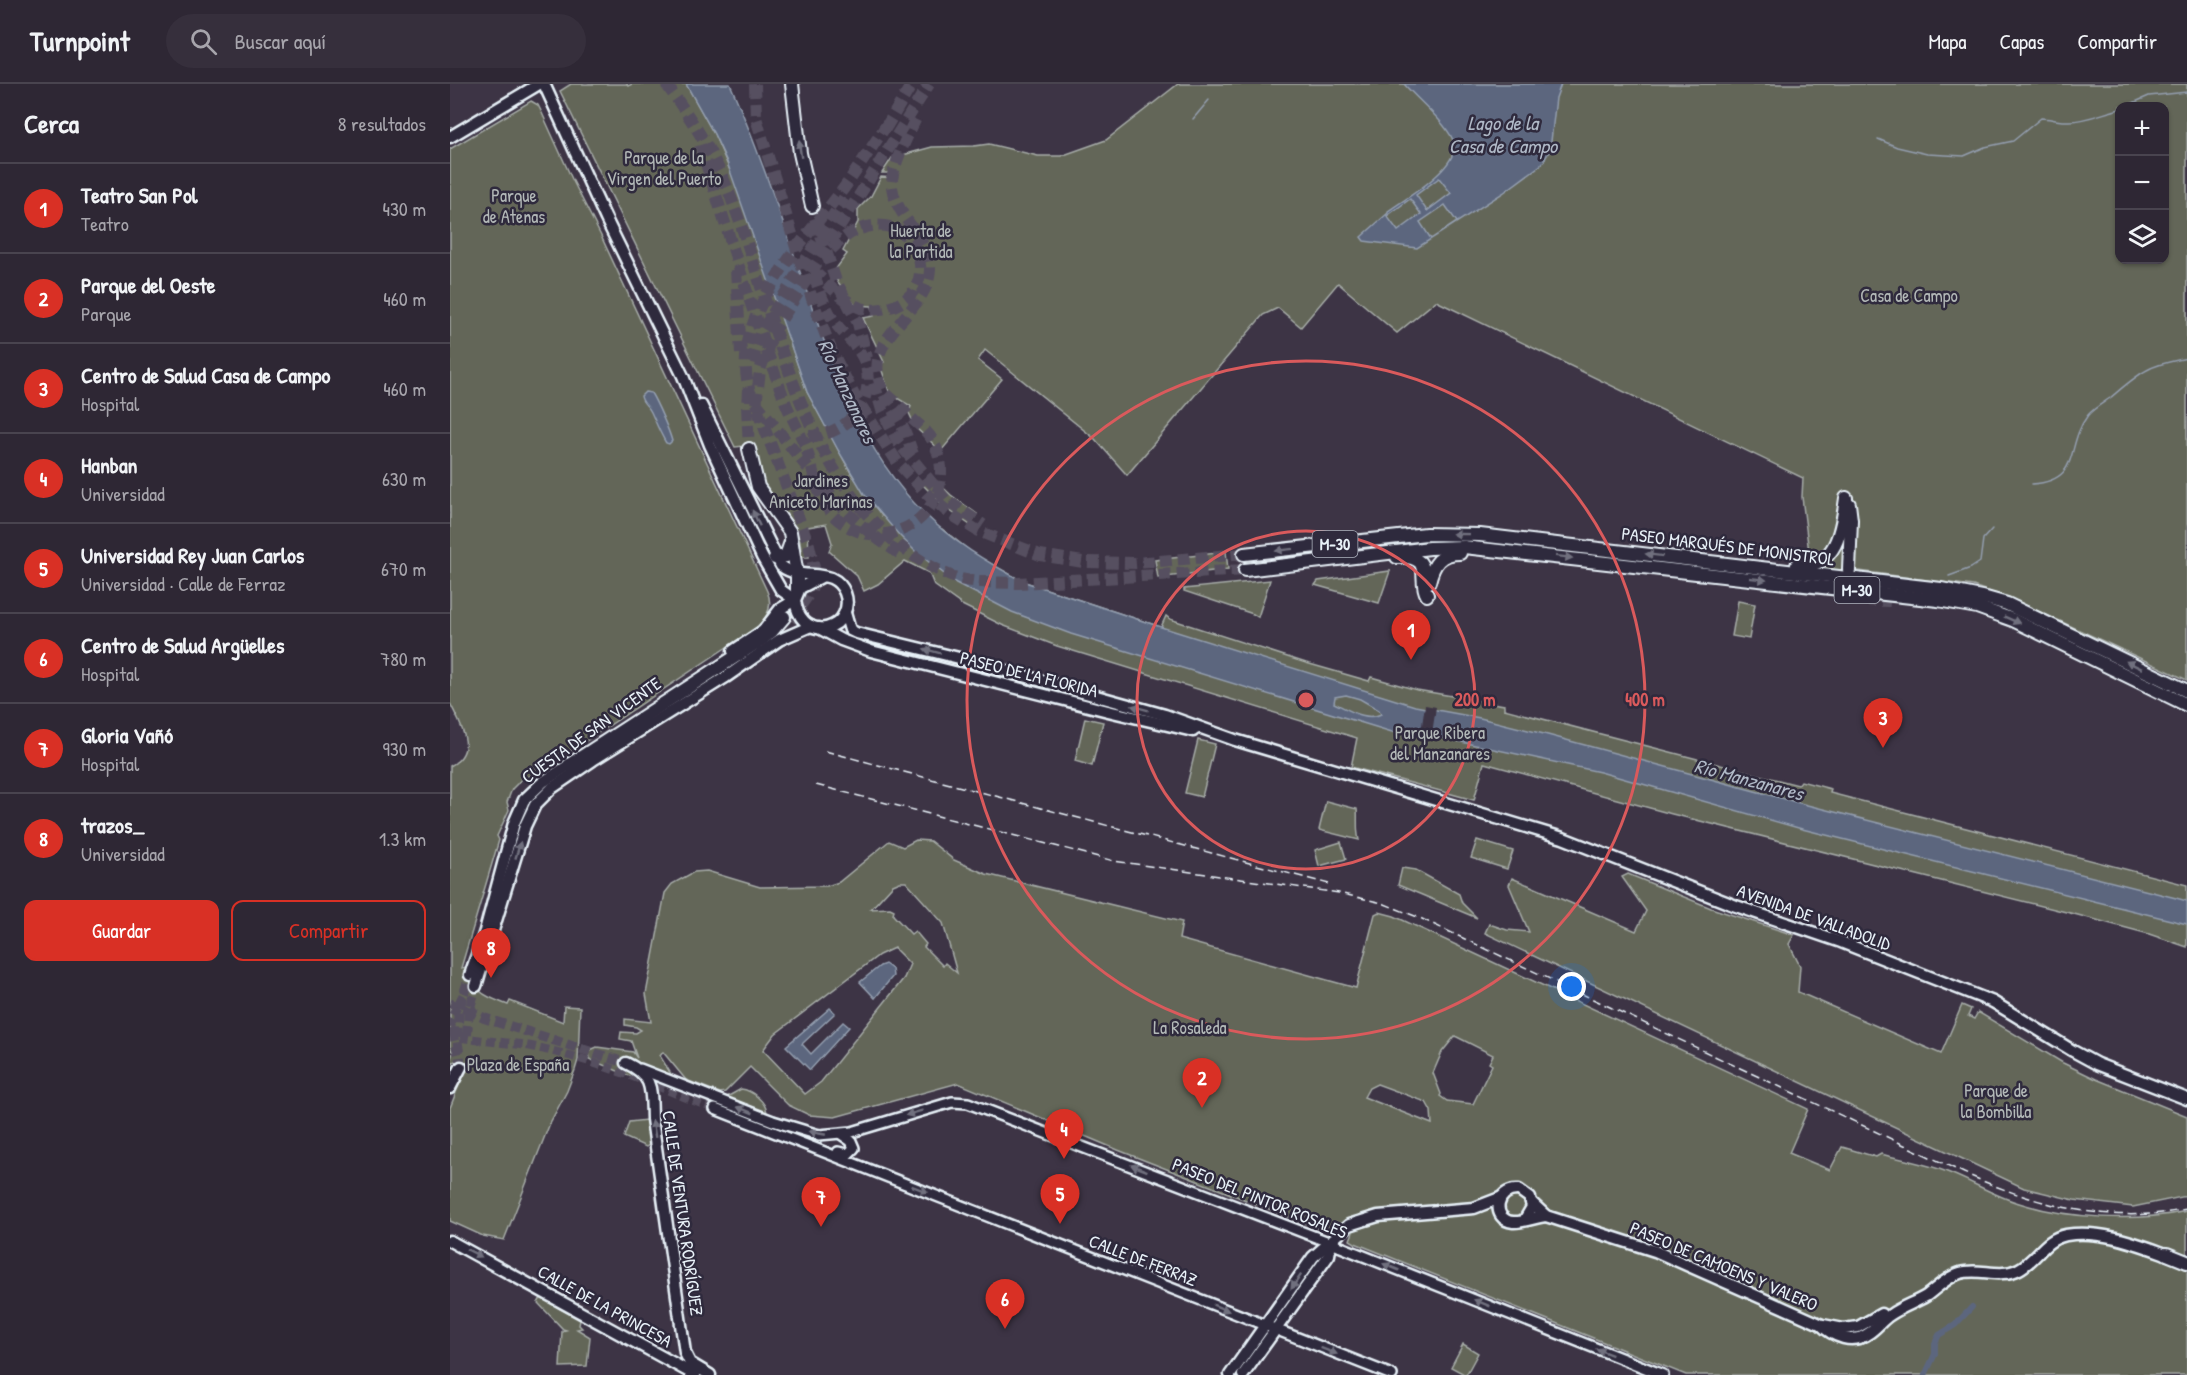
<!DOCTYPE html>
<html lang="es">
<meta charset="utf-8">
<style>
body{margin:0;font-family:"Patrick Hand",sans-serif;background:#362f3c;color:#f1f3f6}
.controls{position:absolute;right:18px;top:18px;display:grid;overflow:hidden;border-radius:12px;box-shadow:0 2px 4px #0004}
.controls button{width:54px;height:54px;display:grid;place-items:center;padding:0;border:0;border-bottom:2px solid #49444f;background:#2e2734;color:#f1f3f6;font:30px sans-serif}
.you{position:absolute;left:1122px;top:903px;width:21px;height:21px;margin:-15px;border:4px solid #fff;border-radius:50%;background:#1a73e8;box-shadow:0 0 0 9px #1a73e833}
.badge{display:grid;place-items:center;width:39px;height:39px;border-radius:50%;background:#d93025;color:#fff;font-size:20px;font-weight:700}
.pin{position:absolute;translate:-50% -50px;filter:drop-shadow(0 2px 3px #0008)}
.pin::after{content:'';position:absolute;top:32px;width:21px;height:18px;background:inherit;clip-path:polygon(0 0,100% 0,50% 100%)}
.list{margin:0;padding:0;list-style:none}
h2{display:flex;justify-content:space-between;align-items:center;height:78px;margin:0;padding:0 24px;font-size:26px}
h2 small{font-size:20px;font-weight:400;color:#a7a5ac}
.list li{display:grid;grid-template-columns:39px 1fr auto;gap:18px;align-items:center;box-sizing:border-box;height:90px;padding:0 24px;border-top:2px solid #49444f}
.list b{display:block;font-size:22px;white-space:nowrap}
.list p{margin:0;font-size:20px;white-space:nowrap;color:#a7a5ac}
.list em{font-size:20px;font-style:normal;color:#a7a5ac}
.actions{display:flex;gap:12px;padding:18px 24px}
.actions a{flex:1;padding:14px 0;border:2px solid #d93025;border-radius:12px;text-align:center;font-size:21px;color:#d93025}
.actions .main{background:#d93025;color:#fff}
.icon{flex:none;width:33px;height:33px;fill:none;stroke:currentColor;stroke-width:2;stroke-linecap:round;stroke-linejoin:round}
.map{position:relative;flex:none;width:1737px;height:1291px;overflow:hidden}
header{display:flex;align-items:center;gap:36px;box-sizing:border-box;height:84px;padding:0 30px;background:#2e2734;border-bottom:2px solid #49444f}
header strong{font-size:28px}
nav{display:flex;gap:33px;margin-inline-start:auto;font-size:21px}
.search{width:420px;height:54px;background:#362f3c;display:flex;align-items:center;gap:15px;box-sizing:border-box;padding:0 21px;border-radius:33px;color:#a7a5ac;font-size:22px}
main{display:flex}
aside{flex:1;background:#2e2734}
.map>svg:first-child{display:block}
.green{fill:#646658;stroke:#a6aca8;stroke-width:1.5;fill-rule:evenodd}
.water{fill:#5b667e;stroke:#939eaf;stroke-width:1.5;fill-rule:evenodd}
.pier{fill:#3d3445}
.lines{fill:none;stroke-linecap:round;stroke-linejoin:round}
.stream{stroke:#939eaf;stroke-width:1.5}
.canal{stroke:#5b667e;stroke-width:6}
.secondary-tunnel{stroke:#575060;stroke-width:9;stroke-dasharray:9 4.5;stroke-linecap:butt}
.primary-tunnel{stroke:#575060;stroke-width:10;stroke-dasharray:10 5;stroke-linecap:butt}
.highway-tunnel{stroke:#575060;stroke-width:12;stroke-dasharray:12 6;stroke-linecap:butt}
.secondary-casing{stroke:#e8f1f8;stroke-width:14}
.primary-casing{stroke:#e8f1f8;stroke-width:15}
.highway-casing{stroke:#e8f1f8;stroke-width:16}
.secondary{stroke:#2f2a3d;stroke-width:9}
.primary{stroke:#2f2a3d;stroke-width:10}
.highway{stroke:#2f2a3d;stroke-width:12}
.rail{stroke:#e8f1f8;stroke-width:1.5;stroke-dasharray:9 4.5;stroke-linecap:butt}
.oneway{fill:#70707e}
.ring{fill:none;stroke:#da5a5c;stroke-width:3}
.labels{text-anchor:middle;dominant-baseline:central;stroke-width:5;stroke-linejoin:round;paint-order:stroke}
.shield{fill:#2f2a3d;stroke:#b0b5c0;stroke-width:1.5}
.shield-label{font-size:16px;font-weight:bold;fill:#e8f1f8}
.park-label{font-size:18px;fill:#b3b9b8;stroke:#2f2a3d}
.street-label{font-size:18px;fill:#e8f1f8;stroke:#2f2a3d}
.water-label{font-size:20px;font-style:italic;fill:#b0b9c7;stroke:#2f2a3d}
.centre{fill:#da5a5c;stroke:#2f2a3d;stroke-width:3}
.ring-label{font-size:18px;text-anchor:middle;font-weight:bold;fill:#da5a5c;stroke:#2f2a3d;stroke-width:5;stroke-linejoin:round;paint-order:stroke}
</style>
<header>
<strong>Turnpoint</strong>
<div class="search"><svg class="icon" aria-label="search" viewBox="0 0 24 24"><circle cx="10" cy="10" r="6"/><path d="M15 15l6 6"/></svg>Buscar aquí</div>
<nav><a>Mapa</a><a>Capas</a><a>Compartir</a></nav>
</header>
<main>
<aside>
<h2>Cerca<small>8 resultados</small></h2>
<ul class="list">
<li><span class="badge">1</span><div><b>Teatro San Pol</b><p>Teatro</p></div><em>430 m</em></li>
<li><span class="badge">2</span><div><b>Parque del Oeste</b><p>Parque</p></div><em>460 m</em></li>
<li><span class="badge">3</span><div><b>Centro de Salud Casa de Campo</b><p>Hospital</p></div><em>460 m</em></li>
<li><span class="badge">4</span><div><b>Hanban</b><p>Universidad</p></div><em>630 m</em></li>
<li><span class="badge">5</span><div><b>Universidad Rey Juan Carlos</b><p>Universidad · Calle de Ferraz</p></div><em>670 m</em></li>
<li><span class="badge">6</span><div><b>Centro de Salud Argüelles</b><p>Hospital</p></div><em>780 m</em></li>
<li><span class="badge">7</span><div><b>Gloria Vañó</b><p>Hospital</p></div><em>930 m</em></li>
<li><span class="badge">8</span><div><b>trazos_</b><p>Universidad</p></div><em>1.3 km</em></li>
</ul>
<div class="actions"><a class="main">Guardar</a><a>Compartir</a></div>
</aside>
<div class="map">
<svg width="1737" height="1291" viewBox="0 0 1737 1291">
<rect width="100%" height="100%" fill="#3d3445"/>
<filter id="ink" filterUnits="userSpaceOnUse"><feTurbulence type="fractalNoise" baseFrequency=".0167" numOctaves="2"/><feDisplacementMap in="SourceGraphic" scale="12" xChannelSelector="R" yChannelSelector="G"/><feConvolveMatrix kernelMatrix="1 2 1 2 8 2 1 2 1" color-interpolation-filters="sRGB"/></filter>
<g filter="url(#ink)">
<g class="green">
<path d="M121,0H177L178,2L182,0H236L264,50L286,100L357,308L401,389L432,432L492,445L525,471L572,497L711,543L716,532L720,535L856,579L919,597L921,593L967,606L1054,621V625L1348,701L1351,697L1381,705L1380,709L1737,801V863L1699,850L1624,830L1222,730L1034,679L1024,716L901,683L907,654L607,562L552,541L512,521L484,501L479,489L455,477L428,500L414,507L407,492L379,467L382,459L376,440L358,443L359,473H351C351,467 351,460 349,454C346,440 333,430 325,419C312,401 306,382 304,361L285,363L110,7Z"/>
<path d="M728,0H1737V596L1569,518L1523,502L1409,487L1361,484L1352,413L1353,394L986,217L947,249L888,199L851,243L828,224L813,231L677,391L645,355L535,266L528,276L552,295L491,367L466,344L459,329L461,322L440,310L430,281L434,278L413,234L424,232L422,222L405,221L382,190L397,170L393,167L408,138V125L421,112L431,93L446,94V89H432L442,74L482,63L524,62L539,60L588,72H611L656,56ZM1670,22H1714V176H1670Z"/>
<path d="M81,17L88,21L92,29L122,95L151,152L317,507C324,523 317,535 304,545L85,691L73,694L62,705L57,718L59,726L47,752L49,756L11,884L16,883C29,911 30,910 58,921L60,917L113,938L114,922L130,923L128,976L125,986L117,1007L100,1039L54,1156L33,1152L0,1137V1024L14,988L5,977L3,978L0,986V977L3,968L1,965L0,968V682C29,667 10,640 0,619V65Z"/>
<path d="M480,391L501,411L527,430L520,441L496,424L472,400Z"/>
<path d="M776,468L778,485L708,494L705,476Z"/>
<path d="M940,487L929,519L865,501L868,497Z"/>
<path d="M820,496L808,533L803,530L734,507V505Z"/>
<path d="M1288,517L1305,520L1299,555L1282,552Z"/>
<path d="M635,634L653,638L642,682L625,677Z"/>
<path d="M748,656L765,660L752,713L735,709Z"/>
<path d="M876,717L907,725C908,735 906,746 909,756L869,746Z"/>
<path d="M466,756L480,757L504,776L536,790L732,838L729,855L906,904L925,830L929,828L944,832L1358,1025L1339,1069L1380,1086L1392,1063L1426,1073L1431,1070C1450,1075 1470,1079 1489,1085C1517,1094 1541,1111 1569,1119C1618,1135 1687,1138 1737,1127V1291H1236L905,1159L900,1156L903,1148L887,1140L873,1146L668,1066L508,999L385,1033L359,1031L338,1021L300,983L275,1008L270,1009L236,996L213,968L210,972L221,990L219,992L180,977L192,991L194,998L139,975L138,967L147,963L183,968L187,974L181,957L170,955L171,948L186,949L191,946L186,943L175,941V935L201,938L196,910L215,809L222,800L244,788L257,787L310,803L377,802L389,798L439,757L453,763ZM450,798H456L493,839L507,889L495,879L493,882L474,863L476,860L465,847L461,850L443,831L444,826L440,824L421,825L443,801ZM444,864L460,880L454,894L371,998L355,1010L313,966L325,950L429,871ZM1005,952L1043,971L1039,979L1042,981L1023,1020L997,1017L990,1012L991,1010L983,989L992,968ZM927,1000L976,1018L981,1027L982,1040L914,1013L919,1004Z"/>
<path d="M1027,756L1063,767L1057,785L1021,774Z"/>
<path d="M891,758L896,775L869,782L865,766Z"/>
<path d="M952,784L966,786L1009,810L1012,819L1027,834L948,801Z"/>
<path d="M1178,790L1261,824L1344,851L1339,860L1350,882L1348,908L1491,970L1512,921L1521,925L1518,932L1524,935L1528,928L1613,979L1646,995L1737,1032V1112L1683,1123L1624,1116L1574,1104L1035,849L1039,840L1057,846L1079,848L1059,801L1062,794L1186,847L1196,827L1172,793Z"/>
<path d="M291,1005C302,1006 316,1018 317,1029L277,1013Z"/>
<path d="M196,1036L200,1060L196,1063L174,1053L179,1038Z"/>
<path d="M91,1214L130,1236L129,1241L132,1244L127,1245L140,1253L137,1282L110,1283L112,1247L116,1246L113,1245L88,1219Z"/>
<path d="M1013,1260L1028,1269L1016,1291L1001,1283Z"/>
</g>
<g class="water">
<path d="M236,0H280L281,2C307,62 328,124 349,185C377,268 410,368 475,430C503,458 537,478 572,497L711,543L965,622L1030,634L1094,650L1357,721L1726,814L1737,817V840L1352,745L1150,688L988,653L942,648L621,550L562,528L506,499L466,468L449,451L414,410L388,366L357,308L277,78L264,50ZM896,611L910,615L929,626L931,630C916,638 898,625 884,619L885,613Z"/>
<path d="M954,0H1111L1106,14L1100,66L1092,80L1053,109L967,164L914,157L911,153L938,129V127C955,115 1014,81 1003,56C994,37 968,16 954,0ZM989,94L1001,109L977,127L966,111ZM960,115L971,130L948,147L937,132ZM995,121L1007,138L981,155L970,138Z"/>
<path d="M195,308L201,309C207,319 219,346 222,357L219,360L216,359C210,349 206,339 201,328C198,321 192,320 191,312Z"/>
<path d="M435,880L442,885L443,892L425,914L410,898L430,882Z"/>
<path d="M380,924L385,929L352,960L361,970L393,938L399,943L360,986L336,962Z"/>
</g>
<path class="pier" d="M975,621L986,623L981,656L970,655Z"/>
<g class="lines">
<g class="stream">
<path d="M1676,22L1699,12L1737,8"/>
<path d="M743,35L759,16"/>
<path d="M1428,55L1447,63L1477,70L1514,72L1535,63L1563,57L1591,34C1600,34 1609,38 1619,37C1636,37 1653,29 1670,25"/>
<path d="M1582,400C1633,396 1614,363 1638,331C1644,324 1653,319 1660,314C1672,304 1684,293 1697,286C1709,279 1724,277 1737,274"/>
<path d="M1499,492L1521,484L1530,478L1533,455L1542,445"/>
</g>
<path class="canal" d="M1475,1291L1485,1270V1259L1489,1251L1505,1241L1522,1223"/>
<g class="secondary-tunnel">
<path d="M0,919L24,929"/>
<path d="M0,945C1,947 4,951 6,952C11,955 62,959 74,961C140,973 203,1000 265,1025"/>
<path d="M11,983L0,937L13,911"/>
</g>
<g class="primary-tunnel">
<path d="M20,923L24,929L34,934L176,979"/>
<path d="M17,951L19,927L26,902"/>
<path d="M11,983L7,953L9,924L20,891"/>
</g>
<g class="highway-tunnel">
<path d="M216,0C240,33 263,68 278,106C330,236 352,424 496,490C517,500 545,498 568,499L795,486"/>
<path d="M305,0L306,34L362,215L382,268L404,311L448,379L477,410L499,429L528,447L590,471L633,478L685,479L794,470"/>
<path d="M438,39C423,61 409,83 394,104C352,160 273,238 302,314C346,367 389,433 449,469"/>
<path d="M435,45L462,0"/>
<path d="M250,61C278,147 304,235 336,320C342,334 349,347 355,361C363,382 365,406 378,425C387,438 404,448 420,450C469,456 506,406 485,361C479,347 468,341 458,331C450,322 441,314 432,306"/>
<path d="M365,134L386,197L408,239L417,274"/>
<path d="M286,186L291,270"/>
<path d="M363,187C377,199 390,214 406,222C415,227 427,226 437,224C496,210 470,123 410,145C397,149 387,160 377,169"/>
<path d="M302,279L310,250L394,114"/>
<path d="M424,299L432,326L448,358L495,415L533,441"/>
<path d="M298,305L297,323L299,365"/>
<path d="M359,352C397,352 429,315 414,276C408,262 395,252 386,240C373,222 368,201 360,181"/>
<path d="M463,370C460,363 458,355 455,348C446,329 431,312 428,290C421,249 478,226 480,186C481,155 446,134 442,103C440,86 458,51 466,34"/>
<path d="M1401,502C1410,520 1423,516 1440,517"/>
<path d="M340,536L361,507L365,488L359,461L306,322L310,286L323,249L479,0"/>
</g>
<defs>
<g id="secondary">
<path d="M190,985L323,1037L369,1051L402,1048L502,1018L518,1019L881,1159L1213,1291"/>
<path d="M265,1025L942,1291"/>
<path d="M388,1068L398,1070L404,1064L401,1057L391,1050"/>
</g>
<g id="primary">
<path d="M94,0L156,135L233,292L260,361L312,473L331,506L345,516"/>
<path d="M0,53L89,0"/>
<path d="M251,321L331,482C347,494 364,488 381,494C394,500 401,516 394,530C391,537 384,542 376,544C358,547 347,533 345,516L350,504L371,493"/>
<path d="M395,529L400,546L406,549L509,574L715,631L785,656L1113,754L1286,822L1391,858L1543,918L1623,967L1647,980L1737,1015"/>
<path d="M369,544L391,556L421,567L658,627L743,647"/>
<path d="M283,567L313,547L330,525L345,516"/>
<path d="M20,891L35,847L64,739L74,716L93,698L125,677"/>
<path d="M26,902L75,742L85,721L102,704L143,676L276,593L329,556L361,542"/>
<path d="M176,979C204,992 201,1006 202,1035L235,1269L240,1279L260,1291"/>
<path d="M0,1004L11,983"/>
<path d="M1081,1118L1096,1132L1205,1167L1370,1240C1383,1253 1403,1261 1419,1249C1427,1244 1432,1236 1440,1231C1451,1223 1464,1219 1476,1212C1487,1204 1497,1193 1510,1189C1529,1183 1550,1195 1569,1185C1587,1176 1594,1155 1616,1151C1651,1145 1690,1161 1722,1172"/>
<path d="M1075,1135L1082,1123L1080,1114L1069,1106C1045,1104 1041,1136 1063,1138C1071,1139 1087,1133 1096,1132"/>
<path d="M0,1157L245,1291"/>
<path d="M1373,1241L1394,1245L1408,1243L1431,1230"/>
<path d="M780,1291L863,1173L899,1141L928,1132L1024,1124L1050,1114"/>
<path d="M793,1291L879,1171L881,1159"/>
</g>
<g id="highway">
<path d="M342,0L350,69L362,122"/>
<path d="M299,365L308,403L340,448L347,491V507"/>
<path d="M794,470L976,450L1030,451L1491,505L1536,514L1557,520L1737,607"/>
<path d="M947,473C986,471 967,495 977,511"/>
<path d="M325,474L336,472L341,458"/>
<path d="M1347,481C1387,485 1392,444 1396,414"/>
<path d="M795,486L980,464L1014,463L1488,516L1527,523L1563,536L1737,621"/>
<path d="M1399,486L1401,436L1399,420"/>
<path d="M979,498C983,480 990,469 1010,469"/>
<path d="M119,681L311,556L322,547L334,533"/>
<path d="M1717,1170L1737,1178"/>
</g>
</defs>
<use href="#secondary" class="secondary-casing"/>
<use href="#primary" class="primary-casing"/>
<use href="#highway" class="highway-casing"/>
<use href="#secondary" class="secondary"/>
<use href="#primary" class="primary"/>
<use href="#highway" class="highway"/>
<g class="rail">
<path d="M375,667L879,800"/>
<path d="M366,701L664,777L889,809L932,819L970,834L1514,1089C1586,1121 1658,1141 1737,1125"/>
</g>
</g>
<defs><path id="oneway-solid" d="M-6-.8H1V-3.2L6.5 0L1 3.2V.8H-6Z" transform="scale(1.5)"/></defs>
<g class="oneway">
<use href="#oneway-solid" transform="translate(350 65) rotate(-98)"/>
<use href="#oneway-solid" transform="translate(306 434) rotate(-115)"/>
<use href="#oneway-solid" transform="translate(1011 450) rotate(-179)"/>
<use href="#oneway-solid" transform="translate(834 466) rotate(173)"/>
<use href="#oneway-solid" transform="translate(1204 471) rotate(-173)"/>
<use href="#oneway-solid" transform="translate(1114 473) rotate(7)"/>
<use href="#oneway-solid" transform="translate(1308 495) rotate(7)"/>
<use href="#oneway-solid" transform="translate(1562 536) rotate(24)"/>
<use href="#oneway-solid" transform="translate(482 567) rotate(-165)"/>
<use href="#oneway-solid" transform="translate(1684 581) rotate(-154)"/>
<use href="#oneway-solid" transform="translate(690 624) rotate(-165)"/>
<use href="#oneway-solid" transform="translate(68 766) rotate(-73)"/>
<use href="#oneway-solid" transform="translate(295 1026) rotate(-158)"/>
<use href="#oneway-solid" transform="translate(464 1029) rotate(163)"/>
<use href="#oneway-solid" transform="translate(204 1045) rotate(-99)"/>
<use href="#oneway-solid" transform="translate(367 1049) rotate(-169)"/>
<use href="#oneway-solid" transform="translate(689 1084) rotate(-159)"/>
<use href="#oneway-solid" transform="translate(470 1105) rotate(21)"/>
<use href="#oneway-solid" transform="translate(24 1169) rotate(27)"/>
<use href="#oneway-solid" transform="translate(941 1183) rotate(-158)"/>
<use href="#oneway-solid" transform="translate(846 1198) rotate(125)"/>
<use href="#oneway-solid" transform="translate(1032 1219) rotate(-158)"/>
<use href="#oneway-solid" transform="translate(771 1224) rotate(22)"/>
<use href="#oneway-solid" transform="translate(879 1267) rotate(21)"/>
<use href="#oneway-solid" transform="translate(1154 1268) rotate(-159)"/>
</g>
</g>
<g class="ring">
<circle cx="856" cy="616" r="169"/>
<circle cx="856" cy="616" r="339"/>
</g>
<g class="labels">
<g class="shield">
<rect x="862.5" y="447" width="45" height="26" rx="4.5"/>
<rect x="1384.5" y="493" width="45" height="26" rx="4.5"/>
</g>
<g class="shield-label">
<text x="885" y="460">M-30</text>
<text x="1407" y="506">M-30</text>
</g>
<g class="park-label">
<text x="214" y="73">Parque de la<tspan x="214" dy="21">Virgen del Puerto</tspan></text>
<text x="64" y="111">Parque<tspan x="64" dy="21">de Atenas</tspan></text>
<text x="471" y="146">Huerta de<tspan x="471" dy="21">la Partida</tspan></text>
<text x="1459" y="211">Casa de Campo</text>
<text x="371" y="396">Jardines<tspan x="371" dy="21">Aniceto Marinas</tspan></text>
<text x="990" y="648">Parque Ribera<tspan x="990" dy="21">del Manzanares</tspan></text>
<text x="740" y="943">La Rosaleda</text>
<text x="68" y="980">Plaza de España</text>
<text x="1546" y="1006">Parque de<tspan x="1546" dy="21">la Bombilla</tspan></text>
</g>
<g class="street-label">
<text transform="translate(1278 462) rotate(7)">PASEO MARQUÉS DE MONISTROL</text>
<text transform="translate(579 590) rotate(14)">PASEO DE LA FLORIDA</text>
<text transform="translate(141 646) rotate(-36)">CUESTA DE SAN VICENTE</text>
<text transform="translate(1364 833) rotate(20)">AVENIDA DE VALLADOLID</text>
<text transform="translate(810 1114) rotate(22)">PASEO DEL PINTOR ROSALES</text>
<text transform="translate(233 1129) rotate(82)">CALLE DE VENTURA RODRÍGUEZ</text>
<text transform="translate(693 1176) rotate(21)">CALLE DE FERRAZ</text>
<text transform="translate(1274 1182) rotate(23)">PASEO DE CAMOENS Y VALERO</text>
<text transform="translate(155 1222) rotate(29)">CALLE DE LA PRINCESA</text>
</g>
<g class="water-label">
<text x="1053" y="38">Lago de la<tspan x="1053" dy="23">Casa de Campo</tspan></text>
<text transform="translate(398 307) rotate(65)">Río Manzanares</text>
<text transform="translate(1299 695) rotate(15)">Río Manzanares</text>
</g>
</g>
<circle cx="856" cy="616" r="9" class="centre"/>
<g class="ring-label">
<text x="1025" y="622">200 m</text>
<text x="1195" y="622">400 m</text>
</g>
</svg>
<div class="controls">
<button>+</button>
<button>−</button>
<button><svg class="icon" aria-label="layers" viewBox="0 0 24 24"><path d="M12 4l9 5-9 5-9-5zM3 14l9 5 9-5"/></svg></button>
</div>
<div class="you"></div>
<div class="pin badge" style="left:961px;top:576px">1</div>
<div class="pin badge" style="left:752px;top:1024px">2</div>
<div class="pin badge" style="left:1433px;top:664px">3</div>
<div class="pin badge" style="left:614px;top:1075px">4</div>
<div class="pin badge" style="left:610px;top:1140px">5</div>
<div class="pin badge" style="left:555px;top:1245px">6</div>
<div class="pin badge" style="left:371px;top:1143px">7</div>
<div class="pin badge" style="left:41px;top:894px">8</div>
</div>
</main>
